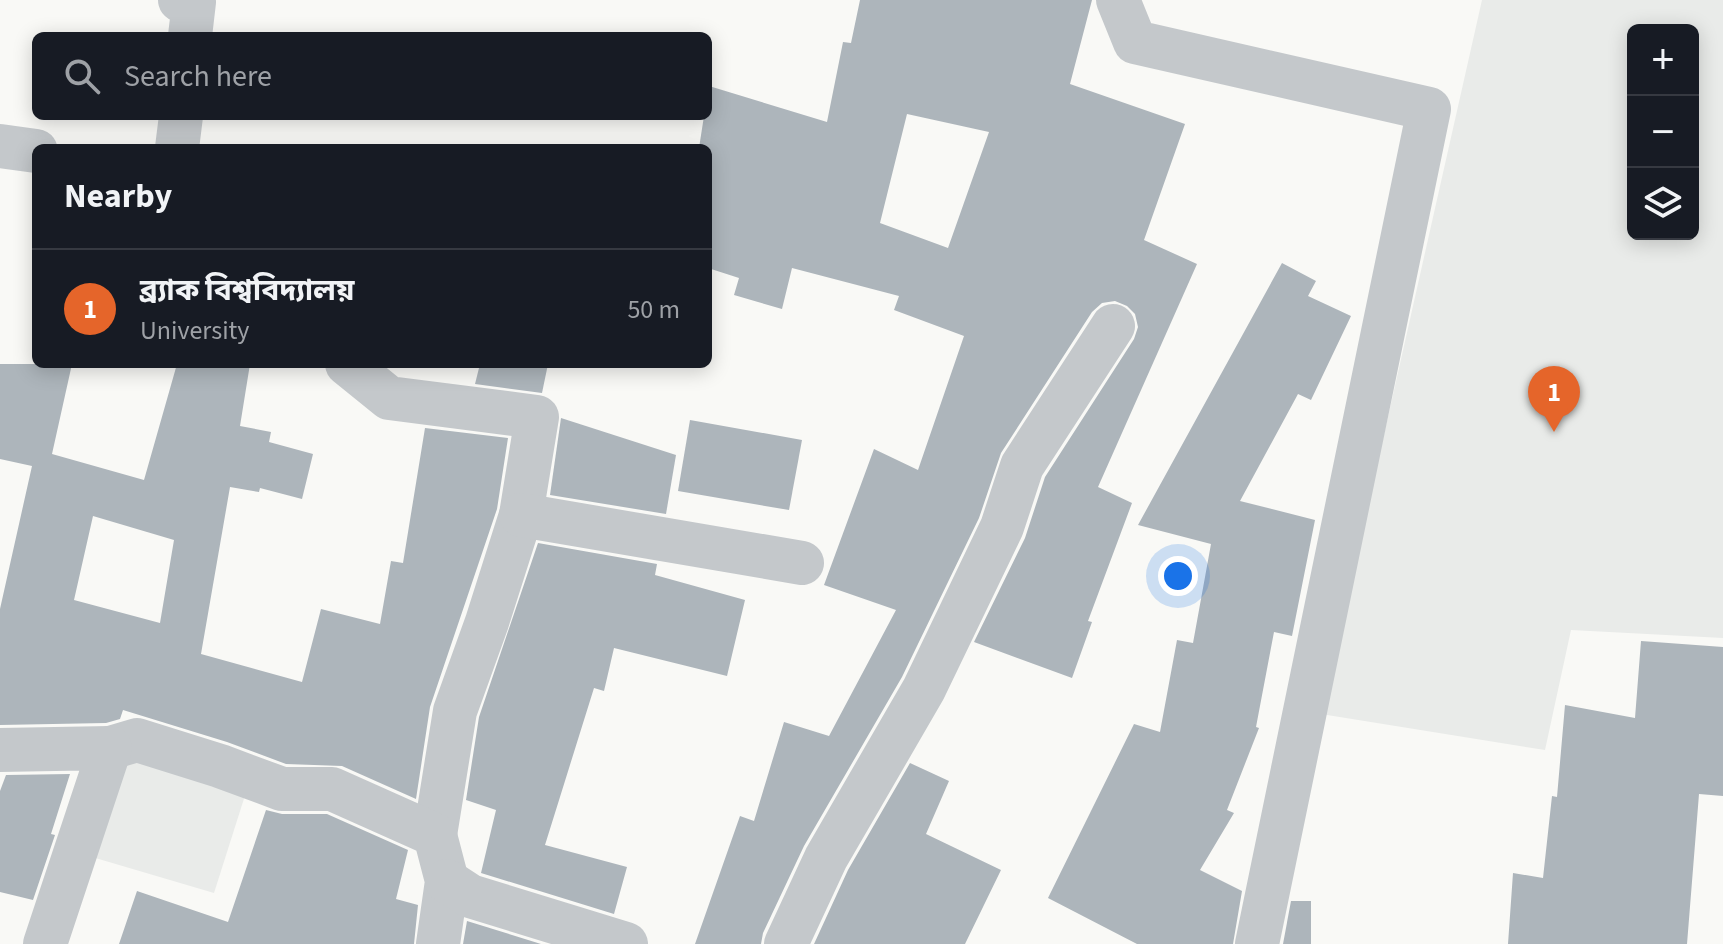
<!DOCTYPE html>
<meta charset="utf-8">
<style>
body{margin:0;font-family:"Source Sans 3","Noto Sans Bengali",sans-serif;background:#20242c;color:#f1f3f6}
.controls{position:absolute;right:24px;top:24px;display:grid;overflow:hidden;border-radius:12px;box-shadow:0 4px 20px #0003}
.controls button{width:72px;height:72px;display:grid;place-items:center;padding:0;border:0;border-bottom:2px solid #363941;background:#171b24;color:#f1f3f6;font:40px sans-serif}
.you{position:absolute;left:1178px;top:576px;width:28px;height:28px;margin:-20px;border:6px solid #fff;border-radius:50%;background:#1a73e8;box-shadow:0 0 0 12px #1a73e833}
.badge{display:grid;place-items:center;width:52px;height:52px;border-radius:50%;background:#e5652a;color:#fff;font-size:26px;font-weight:700}
.pin{position:absolute;translate:-50% -66px;filter:drop-shadow(0 2px 4px #0008)}
.pin::after{content:'';position:absolute;top:42px;width:28px;height:24px;background:inherit;clip-path:polygon(0 0,100% 0,50% 100%)}
.list{margin:0;padding:0;list-style:none}
h2{display:flex;justify-content:space-between;align-items:center;height:104px;margin:0;padding:0 32px;font-size:34px}
h2 small{font-size:26px;font-weight:400;color:#9ea1a6}
.list li{display:grid;grid-template-columns:52px 1fr auto;gap:24px;align-items:center;box-sizing:border-box;height:120px;padding:0 32px;border-top:2px solid #363941}
.list b{display:block;font-size:30px;white-space:nowrap}
.list p{margin:0;font-size:26px;white-space:nowrap;color:#9ea1a6}
.list em{font-size:26px;font-style:normal;color:#9ea1a6}
.icon{flex:none;width:44px;height:44px;fill:none;stroke:currentColor;stroke-width:2;stroke-linecap:round;stroke-linejoin:round}
.map{position:relative;flex:none;width:1723px;height:944px;overflow:hidden}
.search{position:absolute;background:#171b24;box-shadow:0 4px 20px #0003;left:32px;top:32px;width:680px;height:88px;display:flex;align-items:center;gap:20px;box-sizing:border-box;padding:0 28px;border-radius:12px;color:#9ea1a6;font-size:30px}
.panel{position:absolute;background:#171b24;box-shadow:0 4px 20px #0003;left:32px;top:144px;width:680px;height:224px;border-radius:12px}
.map>svg:first-child{display:block}
.built{fill:#e9ebe9;fill-rule:evenodd}
.building{fill:#adb5bb;fill-rule:evenodd}
.lines{fill:none;stroke-linecap:round;stroke-linejoin:round}
.minor{stroke:#c4c8cb;stroke-width:44}
</style>
<div class="map">
<svg width="1723" height="944" viewBox="0 0 1723 944">
<rect width="100%" height="100%" fill="#f9f9f6"/>
<g class="built">
<path d="M1482,0H1723V638L1571,630L1545,750L1321,714ZM1633,30H1693V234H1633Z"/>
<path d="M122,753L248,786L214,893L92,857Z"/>
</g>
<g class="building">
<path d="M860,0H1092L1070,84L1185,124L1144,240L1197,264L1098,487L1132,503L1088,621L1092,622L1072,678L974,642L1025,538L1045,477L1134,339L1138,327L1135,314L1127,306L1115,301L1102,303L1092,312L1001,453L979,518L902,677L804,846L763,933L761,944H695L740,816L754,821L784,722L829,736L896,610L824,585L874,449L918,470L964,336L894,310L899,296L792,268L782,309L734,295L739,278L708,268V148H699L704,116H708L709,86L827,122L843,42L851,43ZM907,114L989,132L948,248L880,223Z"/>
<path d="M1282,263L1316,281L1308,296L1351,316L1311,400L1298,394L1240,501L1315,520L1292,636L1274,632L1256,727L1259,728L1227,810L1234,813L1200,870L1242,891L1233,944H1137L1048,898L1134,724L1160,732L1177,640L1193,643L1211,544L1138,525Z"/>
<path d="M0,364H72L52,454L144,480L177,364H250L240,426L271,432L269,442L313,454L302,499L260,488L259,492L230,487L201,654L302,682L321,609L380,624L391,561L403,563L425,428L508,438L497,509L430,707L416,799L342,766L286,764L227,742L123,710L120,719L106,723L0,725V609L32,466L0,459ZM93,516L174,540L160,623L74,600Z"/>
<path d="M480,364H548L542,393L475,384Z"/>
<path d="M561,418L676,455L666,514L550,495Z"/>
<path d="M690,420L802,440L789,510L678,491Z"/>
<path d="M538,543L657,564L655,575L745,600L727,676L614,648L604,691L594,688L545,845L627,867L614,914L481,873L496,810L466,800L479,717Z"/>
<path d="M1641,641L1723,647V796L1699,794L1687,944H1508L1513,873L1543,878L1552,796L1557,797L1565,705L1635,718Z"/>
<path d="M910,763L949,781L926,834L1001,870L965,944H814L848,870Z"/>
<path d="M70,774L51,834L55,835L33,900L0,892V791L6,775Z"/>
<path d="M266,810L282,814H327L408,850L396,899L418,905L414,944H119L137,891L228,922Z"/>
<path d="M1291,901H1311V944H1283Z"/>
<path d="M467,921L541,944H463Z"/>
</g>
<g class="lines">
<g class="minor">
<path d="M180,0L194,2L190,36"/>
<path d="M1118,0L1135,42L1429,109L1257,944"/>
<path d="M0,146L36,151"/>
<path d="M177,148L181,116"/>
<path d="M347,364L389,398L537,417L521,515L487,622L455,711L435,835"/>
<path d="M521,515L802,563"/>
<path d="M110,748L137,740L220,766L282,789H332L435,835L447,881L438,944"/>
<path d="M0,750L110,748L45,944"/>
<path d="M447,881L470,896L626,944"/>
<path d="M786,944L826,858L924,689L1002,527L1022,466L1113,326"/>
</g>
</g>
</svg>
<div class="controls">
<button>+</button>
<button>−</button>
<button><svg class="icon" aria-label="layers" viewBox="0 0 24 24"><path d="M12 4l9 5-9 5-9-5zM3 14l9 5 9-5"/></svg></button>
</div>
<div class="you"></div>
<div class="pin badge" style="left:1554px;top:432px">1</div>
<div class="search"><svg class="icon" aria-label="search" viewBox="0 0 24 24"><circle cx="10" cy="10" r="6"/><path d="M15 15l6 6"/></svg>Search here</div>
<section class="panel">
<h2>Nearby<small></small></h2>
<ul class="list">
<li><span class="badge">1</span><div><b>ব্র্যাক বিশ্ববিদ্যালয়</b><p>University</p></div><em>50 m</em></li>
</ul>
</section>
</div>
